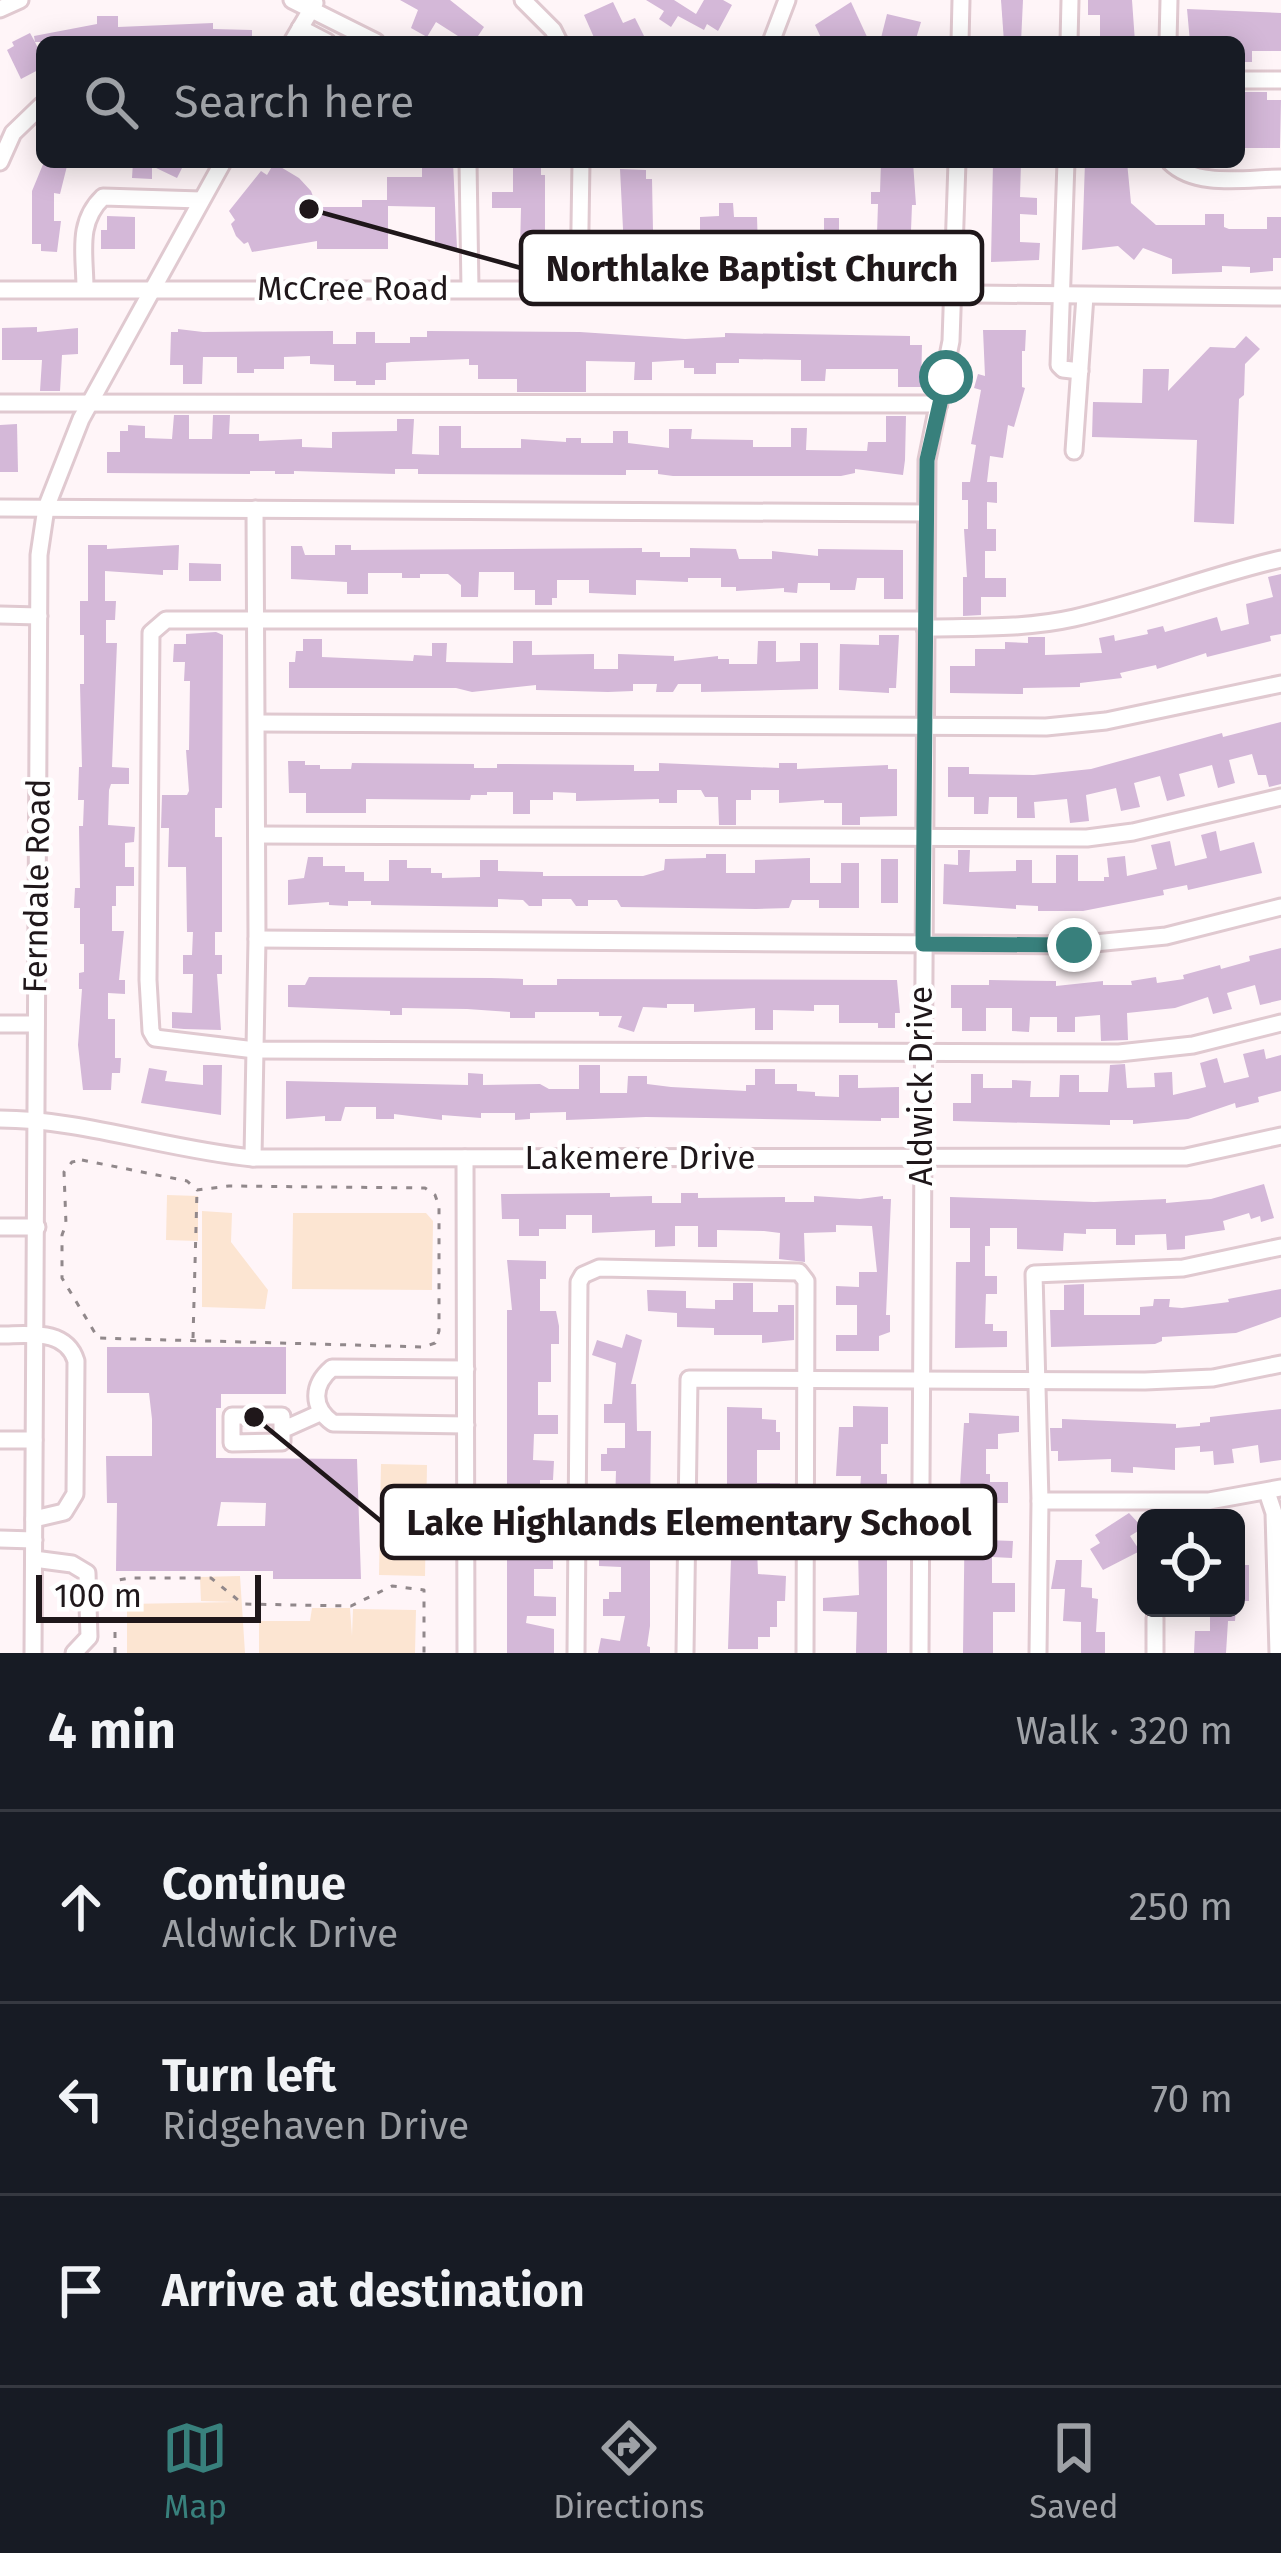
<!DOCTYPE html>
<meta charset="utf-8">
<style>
body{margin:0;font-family:"Fira Sans",sans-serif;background:#20242c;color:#f1f3f6}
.controls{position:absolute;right:36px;bottom:36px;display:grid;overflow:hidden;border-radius:18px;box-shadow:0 6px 30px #0003}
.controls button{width:108px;height:108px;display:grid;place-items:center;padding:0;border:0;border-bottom:3px solid #363941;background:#171b24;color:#f1f3f6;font:60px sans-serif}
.scale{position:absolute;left:36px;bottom:30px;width:225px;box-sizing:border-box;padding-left:12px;border:6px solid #1f171a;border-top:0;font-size:33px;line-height:42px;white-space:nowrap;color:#1f171a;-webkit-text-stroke:9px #fff;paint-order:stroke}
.stop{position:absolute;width:36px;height:36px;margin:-27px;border:9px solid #38807c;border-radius:50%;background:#fff}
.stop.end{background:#38807c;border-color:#fff;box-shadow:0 3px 12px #0008}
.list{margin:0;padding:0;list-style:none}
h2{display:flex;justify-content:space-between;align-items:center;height:156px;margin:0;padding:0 48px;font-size:51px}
h2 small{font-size:39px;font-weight:400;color:#9ea1a6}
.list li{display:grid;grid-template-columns:78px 1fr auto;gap:36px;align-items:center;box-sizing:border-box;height:192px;padding:0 48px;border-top:3px solid #363941}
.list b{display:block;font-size:45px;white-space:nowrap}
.list p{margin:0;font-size:39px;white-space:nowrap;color:#9ea1a6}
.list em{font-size:39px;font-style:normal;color:#9ea1a6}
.icon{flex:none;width:66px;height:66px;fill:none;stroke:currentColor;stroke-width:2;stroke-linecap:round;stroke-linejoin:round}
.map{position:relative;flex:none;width:1281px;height:1653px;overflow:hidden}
.search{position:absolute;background:#171b24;box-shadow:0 6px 30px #0003;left:36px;right:36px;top:36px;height:132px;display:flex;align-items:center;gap:30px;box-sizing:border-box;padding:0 42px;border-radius:18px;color:#9ea1a6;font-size:45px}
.sheet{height:732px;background:#171b24}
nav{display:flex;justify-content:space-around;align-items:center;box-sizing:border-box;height:168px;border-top:3px solid #363941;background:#171b24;font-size:33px;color:#9ea1a6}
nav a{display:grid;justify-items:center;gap:6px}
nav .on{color:#38807c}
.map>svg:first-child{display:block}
.green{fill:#fce5d2}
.building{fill:#d4b8d8;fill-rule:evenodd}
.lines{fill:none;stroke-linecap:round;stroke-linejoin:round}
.minor-casing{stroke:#e0c9d0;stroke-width:21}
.path{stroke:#91888b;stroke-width:3;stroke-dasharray:6 9;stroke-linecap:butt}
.minor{stroke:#fff;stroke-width:15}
.route{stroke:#38807c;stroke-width:15}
.labels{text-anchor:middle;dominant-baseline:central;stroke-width:9;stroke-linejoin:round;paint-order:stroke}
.street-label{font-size:33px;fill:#1f171a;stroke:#fff}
.leader{fill:none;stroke:#1f171a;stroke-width:4.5}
.callout-dot{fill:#1f171a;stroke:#fff;stroke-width:4.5}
.callout{fill:#fff;stroke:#1f171a;stroke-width:4.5}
.callout-label{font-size:36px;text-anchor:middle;font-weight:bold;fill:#1f171a}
</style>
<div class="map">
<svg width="1281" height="1653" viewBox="0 0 1281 1653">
<rect width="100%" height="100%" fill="#fff5f8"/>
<g class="green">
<path d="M167,1195L198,1196V1241L166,1240Z"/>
<path d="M202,1211L232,1213L231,1242L268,1290L265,1309L202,1307Z"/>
<path d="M293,1213H426L433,1221L432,1290L292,1289Z"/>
<path d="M381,1464L427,1465L425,1576L379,1575Z"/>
<path d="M240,1576L245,1653H127V1604L236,1602L201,1601L200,1577Z"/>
<path d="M312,1608H350L352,1636L353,1609L416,1610L415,1653H259V1621H310Z"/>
</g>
<g class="building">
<path d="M400,0H450L484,27L474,42H454L458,36L436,22L427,37L411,28L418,10Z"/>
<path d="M646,0H674L696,14L704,0H723L732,5L718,31L707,24L704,30L678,16L671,27L659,19L664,11Z"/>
<path d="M1001,0H1023L1021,42H1004Z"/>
<path d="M1088,0H1132L1135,42H1100V15H1088Z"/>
<path d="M613,2L623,23L635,18L647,42H596L584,15Z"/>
<path d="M851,2L868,39L823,42L815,25Z"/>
<path d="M1187,9L1281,13V51H1252V62H1239V42H1190Z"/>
<path d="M887,14L921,22L915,42H880Z"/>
<path d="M97,16H118V27L213,23V29L252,30V42H35L42,56V62L37,65L40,69L21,79L7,50L14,46L12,42L30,33L35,42L34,36L97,24Z"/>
<path d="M1241,92H1267V100H1281L1280,148H1239Z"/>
<path d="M44,162H68L60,194L54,193V221H61L57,252L41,251V244H32V191Z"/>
<path d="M133,162H185L177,178L152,166V179L132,178Z"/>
<path d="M422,162H453L457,248L435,244V207L388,206V249H317V241L252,252L248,242L244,244L236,236L231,224L235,220L229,211L261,171L267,175L274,163L299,178L311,191L317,207H362V200H387V177H422Z"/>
<path d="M513,162H541V175H545V236H532V249H520L521,208H492V192H513Z"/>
<path d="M881,162H913L916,205H912L910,256L888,255L889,235L877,234L878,204H871V192H880Z"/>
<path d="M993,162H1021L1020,197L1037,198V215L1020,214V242L1040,243L1039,260L991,262Z"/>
<path d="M1085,162H1127L1131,203L1156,225H1205V214H1224V227L1229,229H1267V217H1281V258H1273V271L1250,273V267L1222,266V272L1172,274V259L1143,248L1134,260L1118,246L1082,250Z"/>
<path d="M620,169L646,170V179H652L653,231H669V248L624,249Z"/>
<path d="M719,203H733L734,217H757L758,249H737V241L700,242V217L719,216Z"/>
<path d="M107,216L135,217V249H101V230H107Z"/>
<path d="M824,218H839V231L856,232V246H843V254L806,253L807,231L824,232Z"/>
<path d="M37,327V332L78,328V354L62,355L60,391H40L42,360H2V328Z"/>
<path d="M178,329L203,332L333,331V344H356V332H375V343H410V337H427V331L580,332L685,339L725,337V333L910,336V345H922L921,387H898V369H826L825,381H801V360L739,359V363H716V374H694V368H684V360L652,362V380H634L635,362L586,361V392H517V379H478V365H469V359L391,362L386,363V380H375V385H356V381H334V365L310,364V356L284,357V369H254V373H237V357H203L202,384H183V365H170L171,332H178Z"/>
<path d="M983,330H1026L1025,351H1022V387L1025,388L1014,427L1008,425L1003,458L990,456L987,482H997V503L987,502V529H996V551H985V578H1006V597H981V615L963,616V577H967L964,529H968V500H962V482H970L976,445L971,444L981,390L974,388L978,374L985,376Z"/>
<path d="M1246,336L1260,349L1245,364L1244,395L1239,399L1234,524L1194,522L1197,440L1092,437L1093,402L1142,403L1143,369H1169L1168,391L1210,347L1235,348Z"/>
<path d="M174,415H189V439H212L213,415H230L229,434H259V441L302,439V447L332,448V432L397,431V419H414L412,454L439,455V426H461V448H521V439L566,442V438H581V443H613V431H628V443L669,448V429H692L691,439L753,440V447H791V428H807L806,450L867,451L868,442H886V416H906L905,460L903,475L855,469V473L841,476H673L658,474V470H626V475L418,474V469H395V474L294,471V474H275V471H250V474L107,473V452H120V431H128V425L145,426V438L172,439Z"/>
<path d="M17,424L18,472H0V425Z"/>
<path d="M88,545H107V549L179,545L178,570H163V575L105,571V601H116L115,620H106V643H117L112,767L129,768V784H111L109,790L108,825L135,827L134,842L125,843V867H134V886H116V906H112V931H124L119,980H125V994L108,993V1019H115V1058H121L120,1073H112L111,1090H83L78,1045L82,989H79V973L84,972V944H80V908H74L75,888H80L79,826H83L84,800H78L79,767H82L80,684H84V635H80V601H88Z"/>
<path d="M335,545H351V550L642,548V552H660V557H690V548L736,549L739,559H772V551L818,556V549L903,550V599H884V578H857L855,590H830V583H798L797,593L784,592V588L736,591V587H721V578H688V582L636,580V595L589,593V580H557V598H552V605H535V590H514V572H479L478,597H461V585L448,574H420V578H402V573H368V594H347V582L291,579V546H302L305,555H335Z"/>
<path d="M189,563L221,564V581H189Z"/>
<path d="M1281,574V634L1270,636L1271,641L1207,657L1206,653L1157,669L1156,665L1120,673L1122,678L1080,683V687L1023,688V694L950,693V666H975V649H1005V642L1028,643V637H1045V655L1102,653L1099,638L1114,635L1115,641L1148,634L1147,630L1163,626L1165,632L1217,617L1221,631L1249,624L1246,604L1273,597L1268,577Z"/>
<path d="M216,632L223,635L222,808H215V837H222V932H215V955H222V974H217L221,1030L184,1029L172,1028V1012L192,1013L193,974H183V955H192L193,932H187L186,867H168L169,828H161L162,795H187L189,791L186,750H189L190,681H184L185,662H173L174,644H186V634Z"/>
<path d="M879,635H899L896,688H889V693L839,690L840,644L879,645Z"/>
<path d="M303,639H322V657L413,661L414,655L432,656V643H447L446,662L513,663V641H532V655L594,654V669H618V654L674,656V661L718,656V659H729V664H757L758,641H776V662L800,661V643H818V689L701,692V684H678L673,692H656L657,684H633V691L608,692L536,690V685L472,692L456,688H289V662H295L296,651H303Z"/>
<path d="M1281,722V784L1269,787L1266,775H1258L1252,754L1229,760L1235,783L1218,788L1212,765L1179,774L1185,796L1167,801L1160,776L1134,783L1140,807L1121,811L1116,788L1086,795L1089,821L1070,823L1067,799L1034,802L1035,818H1017V797H989L988,814H974V797H948V767H969V774L1034,775L1091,769L1222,733L1223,737Z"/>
<path d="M288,761H305V765H320V769H351L352,763L474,764V768H497V764L634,765V771H659V763L779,768V763H797V769L888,765V769H897V816L860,817V825H842V803H824V800L779,803V790H751V800H736V825H719L718,797H705L701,790H677V803H659V799L576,801V793L553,792V800H530V814H513V792H487V795H471L470,800L366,799V813H306V793H289Z"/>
<path d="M1216,831L1220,851L1254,842L1262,873L1188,890L1187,885L1163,890L1164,895L1083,911H1038V906L1016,905V909L943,904L944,864L958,865V850H970L969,872L1016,871V860H1032V883H1056V855H1078V881H1104V877H1109L1107,858L1125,856L1127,876L1157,869L1151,845L1170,841L1175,866L1207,858L1201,835Z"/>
<path d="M706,854H726V873H755V860L810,858V883H841V863H859V908H819V900H792L789,908L756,909L621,907L617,900H588V906H576L571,899H542V906H529L523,900L498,899V907L371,905V901H348V906L329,905V902L288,905V880L304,878L308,857H323V866H345V872H364V881H389V860H407V868H431V873H442V878L480,877V860H498V871L543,872V876H643L664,870L665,859L706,858Z"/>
<rect x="881" y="859" width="17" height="44"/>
<path d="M1281,948V1000L1260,1005L1255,985L1227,993L1232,1009L1213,1014L1208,997L1175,1008L1127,1013L1128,1040L1101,1041L1100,1015L1075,1017V1032H1057V1017H1030L1029,1032L1012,1031V1008H986V1031H962V1008H951V985H989V980L1056,981V986L1103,981V985H1132L1131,981L1156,977L1157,983L1184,979L1183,975L1220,965L1221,969L1250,961L1249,956Z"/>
<path d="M309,977L491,978L523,979V985H557V979L897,980L900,1013H895V1028H878V1023H839V1005H814V1011L773,1010V1030H755V1008L694,1012V1004H667V1008L643,1007L634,1032L618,1027L622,1016H599V1012H535V1018H510V1012L467,1009L402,1008V1015H390V1011L288,1007V985H305Z"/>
<path d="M1264,1049L1266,1059L1281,1055V1091L1258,1097L1259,1102L1236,1108L1235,1103L1188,1119L1133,1124V1120H1110V1125L953,1121V1103H971V1074H983V1088H1012V1080L1031,1081L1030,1097H1059L1060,1075H1079V1092H1108L1110,1065L1125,1064L1127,1088L1155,1087L1154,1073L1172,1072L1173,1095L1206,1087L1200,1063L1217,1058L1224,1083L1249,1077L1243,1054Z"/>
<path d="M203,1065H222L221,1115L141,1103L149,1068L167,1071L165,1081L203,1085Z"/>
<path d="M579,1065H600V1093H627L628,1076H647V1084L671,1087L746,1091V1085H755V1069H775V1084H797V1091L815,1092V1096L839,1097V1075H858V1088L899,1087V1118H881V1121L646,1117L566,1120V1112L530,1113V1119L515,1120V1113H481V1118L442,1115V1120L394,1114V1119H376V1107H345L341,1121H325V1116L286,1119V1081L468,1085V1073L483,1074V1085L540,1084L549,1089H579Z"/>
<path d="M1264,1184L1274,1218L1261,1222L1260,1216L1251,1219L1249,1213L1223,1221L1225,1230L1185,1236V1249L1167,1250L1166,1234L1135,1235V1245H1116V1229H1086V1234L1064,1233L1063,1251L1017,1249V1228H990V1246H985V1276H997V1294H986L985,1324H993V1331H1007V1347L955,1348L956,1262H970V1228H950V1197L1094,1202L1166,1199V1203L1211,1199Z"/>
<path d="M610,1193V1197L652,1196V1203H681V1193H698V1198L785,1197V1202H814V1196L860,1199L883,1196V1199H891L886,1315H890V1332L879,1336V1351H836V1335H857V1305H836V1286L859,1287V1272H877L872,1226L836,1225V1232L804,1233L805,1262L779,1259L780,1233L764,1231L717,1230V1247H698V1226H675V1246L655,1247V1230L592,1233V1215H566V1229H539V1236H519V1219H502L501,1194Z"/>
<path d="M507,1260L546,1261V1279H540V1311H556L559,1326V1344H551V1382H538V1415H558V1434H534L533,1460L554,1461L553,1480H540V1504H555L554,1525H537V1551H553V1569H534V1596L556,1597V1616H527L526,1623L554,1629V1653H507V1310H512Z"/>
<path d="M733,1283H753V1312H778V1305H794V1340L762,1343V1335H714V1328L677,1327V1313L648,1311L647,1290L686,1291V1308L715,1309V1300H733Z"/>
<path d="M1084,1284V1315H1140V1307L1153,1306L1154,1299H1170L1169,1307L1182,1308L1229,1302L1228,1299L1281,1289V1317L1236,1333L1162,1337V1341L1155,1344L1051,1347L1050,1310H1064V1285Z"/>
<path d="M626,1334L642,1340L631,1384H636L637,1431H651L650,1511L646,1520L645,1544H650V1626L647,1646L650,1647V1653H598L601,1638L620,1641L625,1616H603V1599H609V1592H621V1567L599,1566V1549L620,1550V1520H600L601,1503L615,1504L616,1471H601V1454H607V1448H625V1423H604V1404H612L616,1363L592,1355L597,1340L622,1348Z"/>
<path d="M107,1347H286V1394H221V1408H216V1458L357,1459L361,1579H273V1571H116L117,1503H107L106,1456H152V1419L149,1393H107ZM221,1502L266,1503L265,1526H217Z"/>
<path d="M853,1406L888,1407V1444H881V1474H887V1653H856L857,1612L823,1611V1598L859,1595L858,1549H839V1531H857L861,1476H836L839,1427H853Z"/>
<path d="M727,1407L762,1408V1419L776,1420V1432H780V1450H757V1483H780V1500H765L764,1527L774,1528V1549L757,1548L758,1574L786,1576L785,1601H777V1627H770V1637H758V1649H728L733,1499H727Z"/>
<path d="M1281,1409V1460L1260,1463L1258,1445L1232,1449L1234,1463L1214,1465L1213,1451L1200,1452V1446L1175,1448V1470L1133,1467V1473L1111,1472V1459L1058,1461V1451H1051L1050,1428H1062V1419L1176,1424V1428L1200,1426V1423L1210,1422V1417Z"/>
<path d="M969,1413L1019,1416V1432L998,1434V1449H986V1474H990V1482H1008V1503H987L986,1540L1013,1541L1012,1558L992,1557V1583H1015V1612H993V1653H963L965,1502H959L964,1423H969Z"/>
<path d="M1129,1513L1143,1528L1130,1536L1140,1551L1103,1570L1090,1549L1100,1543L1095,1535Z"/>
<path d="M1056,1560H1082L1081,1587L1092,1588V1598L1098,1599L1096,1632H1105V1653H1081V1622L1063,1621L1065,1589H1051Z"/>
<rect x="1236" y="1565" width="13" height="36"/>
<path d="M1210,1608H1236L1235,1621H1228L1226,1653H1194L1195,1631H1210Z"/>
</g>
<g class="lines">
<defs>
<g id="minor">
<path d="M292,0L376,42"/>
<path d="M523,0L553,30L559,42"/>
<path d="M0,9L20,0"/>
<path d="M300,28L327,42"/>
<path d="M292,42L315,3"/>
<path d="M771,42L787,0"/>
<path d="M960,42L961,0"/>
<path d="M1069,42L1070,0"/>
<path d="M1168,42L1169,0"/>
<path d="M1239,80H1281"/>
<path d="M0,162L13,133L42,105"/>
<path d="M468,162L470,289"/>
<path d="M1066,162L1059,365L1063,369L1080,371"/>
<path d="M1170,162C1196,188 1247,178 1281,178"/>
<path d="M85,289C85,254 76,223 103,197L201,200"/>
<path d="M0,290H579L1281,297"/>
<path d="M579,290L581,162"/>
<path d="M0,403L939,404"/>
<path d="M1074,451L1085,296"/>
<path d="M0,508L926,513"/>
<path d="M0,615L39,616"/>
<path d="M925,620H166L151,633L148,980L151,1031L155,1038L255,1050L1119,1053L1193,1045L1281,1023"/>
<path d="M925,628C975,627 1025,629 1074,618C1144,602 1211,575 1281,559"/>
<path d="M257,723L1046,727L1106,721L1281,684"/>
<path d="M257,835L1087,838L1133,832L1281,797"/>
<path d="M257,939L1074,945L1166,936L1281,907"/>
<path d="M0,1024H36"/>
<path d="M0,1119C81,1119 169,1150 253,1158L1186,1157L1281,1136"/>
<path d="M253,1158L257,939L255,509"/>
<path d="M465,1158L466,1653"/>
<path d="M0,1227H37"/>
<path d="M1281,1247L1183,1268L1034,1274L1040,1501H1209L1281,1488"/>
<path d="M0,1335C28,1335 66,1328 76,1361L75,1494L64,1512L34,1519"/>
<path d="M466,1369L332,1368C312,1385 311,1407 333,1423L466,1425"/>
<path d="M282,1430V1416H232V1443L282,1442V1430L320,1413"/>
<path d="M0,1440H34"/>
<path d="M1267,1492L1274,1513L1278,1653"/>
<path d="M0,1539L34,1540"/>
<path d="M34,1559L72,1564L87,1573L89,1637L74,1653"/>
<path d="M1155,1618V1653"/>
<path d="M33,1653L39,555L46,508L81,419L223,162"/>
<path d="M576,1653L579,1282L583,1275L599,1268L799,1272L806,1281L805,1653"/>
<path d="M685,1653L689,1379L1145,1381L1213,1378L1281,1364"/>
<path d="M920,1653L927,460L951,341L957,162"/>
<path d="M1038,1653L1040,1501"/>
</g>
</defs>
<use href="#minor" class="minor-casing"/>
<g class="path">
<path d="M82,1160L187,1181L197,1190L229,1186L425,1188L435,1195L439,1206V1331L435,1343L424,1347L98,1338L62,1278V1235L66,1224L64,1172L72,1162Z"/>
<path d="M193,1338L197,1191"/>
<path d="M115,1653V1586L119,1580L129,1578H211L243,1604L351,1606L392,1586L424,1590V1653"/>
</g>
<use href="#minor" class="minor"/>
</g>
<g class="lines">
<path class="route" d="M946,377L927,460L923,944L1074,945"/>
</g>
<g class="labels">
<g class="street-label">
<text x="353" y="289">McCree Road</text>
<text transform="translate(37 886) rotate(-89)">Ferndale Road</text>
<text transform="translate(921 1086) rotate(-90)">Aldwick Drive</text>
<text x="640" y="1158">Lakemere Drive</text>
</g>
</g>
<path class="leader" d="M309 209L521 268M254 1417L382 1522"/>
<g class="callout-dot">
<circle cx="309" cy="209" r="12"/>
<circle cx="254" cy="1417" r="12"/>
</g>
<g class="callout">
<rect x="521" y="232" width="461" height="72" rx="12"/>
<rect x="382" y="1486" width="613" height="72" rx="12"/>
</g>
<g class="callout-label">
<text x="752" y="281">Northlake Baptist Church</text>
<text x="689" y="1535">Lake Highlands Elementary School</text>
</g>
</svg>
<div class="controls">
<button><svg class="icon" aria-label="locate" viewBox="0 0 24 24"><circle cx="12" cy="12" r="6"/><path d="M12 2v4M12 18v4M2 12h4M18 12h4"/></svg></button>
</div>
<div class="scale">100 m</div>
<div class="stop" style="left:946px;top:377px"></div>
<div class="stop end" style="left:1074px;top:945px"></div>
<div class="search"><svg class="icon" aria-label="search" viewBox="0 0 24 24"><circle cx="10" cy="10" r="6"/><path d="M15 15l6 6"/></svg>Search here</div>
</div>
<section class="sheet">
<h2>4 min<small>Walk · 320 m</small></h2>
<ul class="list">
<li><svg class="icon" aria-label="ahead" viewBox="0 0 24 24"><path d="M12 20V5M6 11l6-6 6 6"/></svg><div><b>Continue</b><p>Aldwick Drive</p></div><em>250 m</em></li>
<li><svg class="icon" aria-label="left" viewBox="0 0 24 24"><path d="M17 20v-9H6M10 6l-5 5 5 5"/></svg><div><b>Turn left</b><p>Ridgehaven Drive</p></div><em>70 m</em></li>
<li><svg class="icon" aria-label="arrive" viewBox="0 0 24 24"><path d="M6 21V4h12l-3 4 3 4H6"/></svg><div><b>Arrive at destination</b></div></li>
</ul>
</section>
<nav>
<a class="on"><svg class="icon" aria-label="map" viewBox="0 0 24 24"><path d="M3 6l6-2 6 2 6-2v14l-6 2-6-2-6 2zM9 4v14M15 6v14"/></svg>Map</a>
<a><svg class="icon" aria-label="directions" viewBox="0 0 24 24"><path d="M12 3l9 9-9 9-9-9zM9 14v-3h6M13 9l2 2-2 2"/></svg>Directions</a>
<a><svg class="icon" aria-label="saved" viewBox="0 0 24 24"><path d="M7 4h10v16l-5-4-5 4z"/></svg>Saved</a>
</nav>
